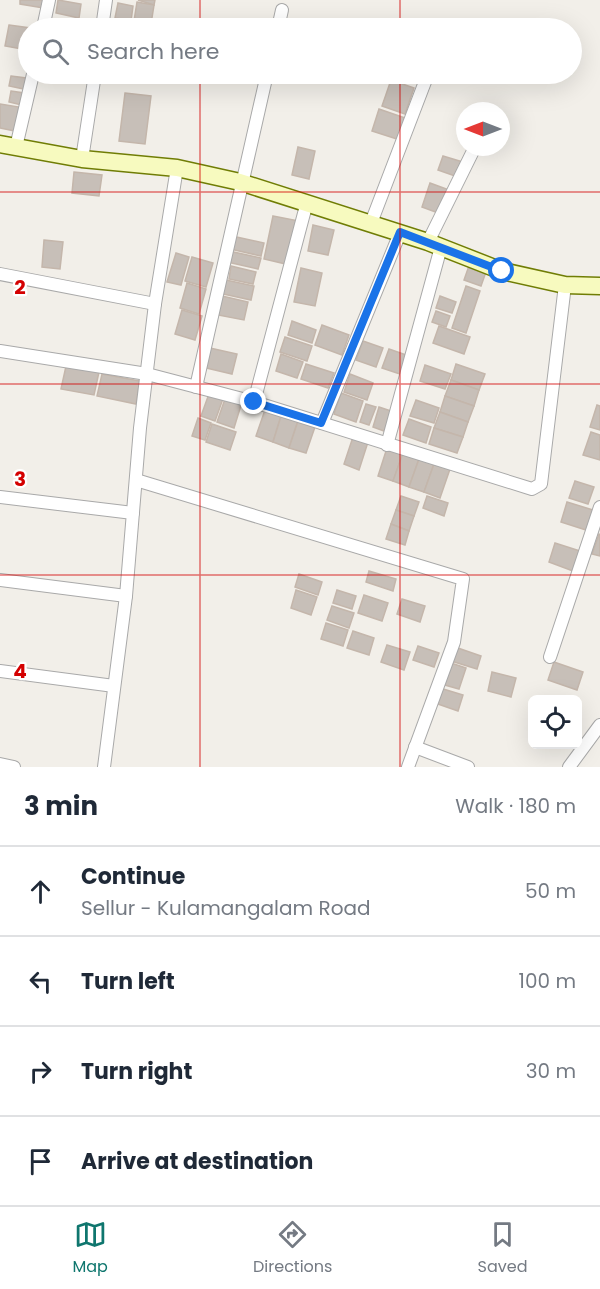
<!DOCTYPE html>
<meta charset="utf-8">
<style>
body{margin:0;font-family:Poppins,sans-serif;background:#f6f6f7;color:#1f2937}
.controls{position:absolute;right:18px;bottom:18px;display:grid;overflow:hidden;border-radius:9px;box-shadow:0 6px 24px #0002}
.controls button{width:54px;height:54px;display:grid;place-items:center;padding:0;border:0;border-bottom:2px solid #e0e1e3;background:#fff;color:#1f2937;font:30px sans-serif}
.compass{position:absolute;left:456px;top:102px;width:54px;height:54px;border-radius:50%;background:#fff;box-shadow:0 6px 24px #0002;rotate:270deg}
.stop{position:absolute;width:18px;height:18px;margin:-14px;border:4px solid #1a73e8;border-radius:50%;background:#fff}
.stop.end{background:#1a73e8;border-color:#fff;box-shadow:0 2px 6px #0008}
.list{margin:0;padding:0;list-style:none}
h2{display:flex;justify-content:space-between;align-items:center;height:78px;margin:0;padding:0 24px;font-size:26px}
h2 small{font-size:20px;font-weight:400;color:#747a83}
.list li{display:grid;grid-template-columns:39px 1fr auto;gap:18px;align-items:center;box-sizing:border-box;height:90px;padding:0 24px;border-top:2px solid #e0e1e3}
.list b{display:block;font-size:22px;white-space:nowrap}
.list p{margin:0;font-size:20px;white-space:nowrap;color:#747a83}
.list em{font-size:20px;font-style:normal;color:#747a83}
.icon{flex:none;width:33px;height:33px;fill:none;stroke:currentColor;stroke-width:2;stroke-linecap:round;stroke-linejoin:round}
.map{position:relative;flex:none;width:600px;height:767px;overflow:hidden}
.search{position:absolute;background:#fff;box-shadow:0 6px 24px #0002;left:18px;right:18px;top:18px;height:66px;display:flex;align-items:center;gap:15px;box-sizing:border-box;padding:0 21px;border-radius:33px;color:#747a83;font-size:22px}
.sheet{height:438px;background:#fff}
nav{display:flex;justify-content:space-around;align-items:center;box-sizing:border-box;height:84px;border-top:2px solid #e0e1e3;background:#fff;font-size:16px;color:#747a83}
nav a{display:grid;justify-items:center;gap:3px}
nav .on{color:#0f766e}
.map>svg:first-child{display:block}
.building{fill:#c7bfb8;stroke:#c4b6ab;stroke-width:1.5}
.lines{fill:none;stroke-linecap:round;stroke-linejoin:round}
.street-casing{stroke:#a9a9a9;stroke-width:14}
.secondary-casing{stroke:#707d05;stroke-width:19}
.street{stroke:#fff;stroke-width:12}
.secondary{stroke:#f7fabf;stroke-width:16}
.route{stroke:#1a73e8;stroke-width:8}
.grid{fill:none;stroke:#d40000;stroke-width:1.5;stroke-opacity:0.55}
.grid-label{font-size:20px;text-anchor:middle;font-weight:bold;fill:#d40000;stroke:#fff;stroke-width:4.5;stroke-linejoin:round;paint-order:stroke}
</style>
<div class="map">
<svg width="600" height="767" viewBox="0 0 600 767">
<rect width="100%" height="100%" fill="#f2efe9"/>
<g class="building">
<path d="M20,0H44L43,8L20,4Z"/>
<path d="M58,0L81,4L79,18L56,13Z"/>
<path d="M138,0H155L154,5Z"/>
<path d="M137,2L154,5L151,24L134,21Z"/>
<path d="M118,3L133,6L131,21L115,18Z"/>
<path d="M9,25L31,28H28V50L5,46Z"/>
<path d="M11,76L26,78L24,89L9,86Z"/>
<path d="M391,80L414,88L405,114L382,106Z"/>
<path d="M11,91L24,93L22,105L9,102Z"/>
<path d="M125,93L151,96L145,144L119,141Z"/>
<path d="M0,104L19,107L15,131L0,128Z"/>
<path d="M379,109L405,118L397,139L372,131Z"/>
<path d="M298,147L315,151L309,179L292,175Z"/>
<path d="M443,156L463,162L458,177L438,170Z"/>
<path d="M74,172L102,175L99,196L72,193Z"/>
<path d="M430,183L449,190L441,214L422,207Z"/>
<path d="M273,216L299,221L290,265L264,259Z"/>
<path d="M313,225L334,230L328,255L308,251Z"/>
<path d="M232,236L264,243L261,256L230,249Z"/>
<path d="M44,240L63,242L60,269L42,267Z"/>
<path d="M229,251L261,258L258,269L227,262Z"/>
<path d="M176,253L189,257L181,285L167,282Z"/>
<path d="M192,257L213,263L206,287L185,281Z"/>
<path d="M470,263L487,269L481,286L464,280Z"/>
<path d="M231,266L256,272L253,284L229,279Z"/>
<path d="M301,268L322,273L315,306L294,302Z"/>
<path d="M226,280L254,286L251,300L223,294Z"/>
<path d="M187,283L206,289L199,314L180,308Z"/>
<path d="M466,286L480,291L466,333L452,328Z"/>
<path d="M222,296L248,302L244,320L218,315Z"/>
<path d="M440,296L456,302L452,313L436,308Z"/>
<path d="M182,310L202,316L195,340L175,334Z"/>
<path d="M436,311L450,316L446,327L432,322Z"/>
<path d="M292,321L316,330L312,343L288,335Z"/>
<path d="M322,325L349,335L342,355L315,345Z"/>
<path d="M439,326L470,337L464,354L433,343Z"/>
<path d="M285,337L312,346L307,361L280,352Z"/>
<path d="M363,341L383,348L376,367L356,360Z"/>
<path d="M210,348L237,354L232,374L206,368Z"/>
<path d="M389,349L409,356L403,375L382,368Z"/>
<path d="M281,354L303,362L297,378L276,371Z"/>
<path d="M306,364L334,373L328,388L301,379Z"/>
<path d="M456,364L485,374L479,390L451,380Z"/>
<path d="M425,365L451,374L445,389L420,381Z"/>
<path d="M66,366L99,372L94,395L61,389Z"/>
<path d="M102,374L140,381L136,404L97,396Z"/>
<path d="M350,374L373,383L367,400L344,392Z"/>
<path d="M451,380L479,390L474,406L445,396Z"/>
<path d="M210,391L224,396L215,421L201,416Z"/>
<path d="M341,393L363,401L356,422L334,414Z"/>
<path d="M226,396L242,402L234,428L217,422Z"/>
<path d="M445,396L474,406L468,422L440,412Z"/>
<path d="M416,400L439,408L434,423L410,416Z"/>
<path d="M366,404L376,407L369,425L360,422Z"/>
<path d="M597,405L600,406V430L590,427Z"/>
<path d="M266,407L282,413L273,442L256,436Z"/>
<path d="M379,407L391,411L384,431L373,427Z"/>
<path d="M440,412L468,422L463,437L434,428Z"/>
<path d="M282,413L299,418L289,448L273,442Z"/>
<path d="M198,418L211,423L205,440L192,436Z"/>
<path d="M299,418L316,424L306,453L289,448Z"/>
<path d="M409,419L431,427L426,443L403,435Z"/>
<path d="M212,424L236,432L230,450L206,442Z"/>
<path d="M434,428L463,437L457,453L429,444Z"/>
<path d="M591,432L600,435V460L583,455Z"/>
<path d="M353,437L368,442L359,470L344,464Z"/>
<path d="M387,448L403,453L393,481L378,476Z"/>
<path d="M403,453L419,459L409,487L393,481Z"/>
<path d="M419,459L434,464L424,492L409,487Z"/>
<path d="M434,464L450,469L440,498L424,492Z"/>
<path d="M575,481L594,487L588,504L569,498Z"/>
<path d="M401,496L419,502L414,516L396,510Z"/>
<path d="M427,496L448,503L444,516L423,508Z"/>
<path d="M567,502L593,510L586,530L561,522Z"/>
<path d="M396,510L414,516L409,531L391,524Z"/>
<path d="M391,524L409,531L405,545L386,539Z"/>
<path d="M599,534L600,535V556L592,554Z"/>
<path d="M555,543L580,551L573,571L549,562Z"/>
<path d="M369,571L396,579L393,591L366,582Z"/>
<path d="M299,574L322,582L318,595L295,587Z"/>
<path d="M296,590L317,597L311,615L291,608Z"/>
<path d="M337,590L356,596L352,609L333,603Z"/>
<path d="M364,595L388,603L382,621L358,613Z"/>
<path d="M402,599L425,606L420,622L397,614Z"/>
<path d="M332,606L354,613L349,628L327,620Z"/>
<path d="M326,623L348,630L343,646L321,639Z"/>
<path d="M353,631L374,638L369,655L347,648Z"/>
<path d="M387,645L410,652L404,670L381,662Z"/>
<path d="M418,646L439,653L434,667L413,660Z"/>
<path d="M455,647L481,656L477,669L451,661Z"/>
<path d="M448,662L466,668L459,689L441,684Z"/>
<path d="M554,662L583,672L577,690L548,680Z"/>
<path d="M492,672L516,678L511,697L488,691Z"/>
<path d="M440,688L463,695L458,711L435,703Z"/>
</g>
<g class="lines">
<defs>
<g id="street">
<path d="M43,28L49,0"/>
<path d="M102,28L106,0"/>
<path d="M278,28L282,10"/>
<path d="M16,147L33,74"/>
<path d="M82,159L95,74"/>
<path d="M371,223L428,74"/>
<path d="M428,242L475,147"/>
<path d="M0,274L155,304"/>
<path d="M0,351L147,374L254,402L532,489L541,484L565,285"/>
<path d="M196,387L267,74"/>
<path d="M254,402L307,202"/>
<path d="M322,423L400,233"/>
<path d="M387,445L441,247"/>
<path d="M136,480L463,579L454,642L408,767"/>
<path d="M0,497L133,513"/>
<path d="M0,580L126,596"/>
<path d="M550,657L600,507"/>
<path d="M0,671L114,686"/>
<path d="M415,747L468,767"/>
<path d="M0,764L14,767"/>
<path d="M104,767L126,596L140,428L155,304L177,168"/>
<path d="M569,767L600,725"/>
</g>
<path id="secondary" d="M0,144L82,159L177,168L240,182L428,242L502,271L565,285L600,286"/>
</defs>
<use href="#street" class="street-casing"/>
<use href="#secondary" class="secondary-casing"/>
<use href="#street" class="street"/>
<use href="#secondary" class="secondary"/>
</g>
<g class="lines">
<path class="route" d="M254,402L321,423L400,232L502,271"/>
</g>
<path class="grid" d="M200,0V28M400,0V28M200,74V767M400,74V767M0,192H600M0,384H600M0,575H600"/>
<g class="grid-label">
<text x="20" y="294">2</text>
<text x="20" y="486">3</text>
<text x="20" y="678">4</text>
</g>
</svg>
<div class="controls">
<button><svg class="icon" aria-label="locate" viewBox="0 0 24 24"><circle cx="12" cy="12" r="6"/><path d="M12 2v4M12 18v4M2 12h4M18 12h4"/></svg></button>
</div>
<svg class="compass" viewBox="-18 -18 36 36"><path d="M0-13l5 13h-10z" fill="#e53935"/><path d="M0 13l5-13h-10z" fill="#747a83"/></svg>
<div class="stop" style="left:502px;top:271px"></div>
<div class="stop end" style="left:254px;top:402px"></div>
<div class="search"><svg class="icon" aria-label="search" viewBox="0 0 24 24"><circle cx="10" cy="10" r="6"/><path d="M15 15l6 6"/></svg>Search here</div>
</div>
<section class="sheet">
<h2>3 min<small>Walk · 180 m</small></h2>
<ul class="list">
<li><svg class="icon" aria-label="ahead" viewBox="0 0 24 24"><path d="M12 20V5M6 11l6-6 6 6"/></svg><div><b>Continue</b><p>Sellur - Kulamangalam Road</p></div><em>50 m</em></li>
<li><svg class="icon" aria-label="left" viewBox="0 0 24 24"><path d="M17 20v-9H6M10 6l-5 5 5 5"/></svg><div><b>Turn left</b></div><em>100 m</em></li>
<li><svg class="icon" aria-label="right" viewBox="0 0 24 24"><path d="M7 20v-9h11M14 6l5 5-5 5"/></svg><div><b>Turn right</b></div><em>30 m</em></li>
<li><svg class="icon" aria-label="arrive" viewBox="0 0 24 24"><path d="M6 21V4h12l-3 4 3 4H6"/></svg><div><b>Arrive at destination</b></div></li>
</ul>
</section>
<nav>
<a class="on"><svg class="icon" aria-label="map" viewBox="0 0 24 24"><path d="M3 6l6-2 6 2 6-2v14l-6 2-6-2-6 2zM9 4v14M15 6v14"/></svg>Map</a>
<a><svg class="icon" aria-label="directions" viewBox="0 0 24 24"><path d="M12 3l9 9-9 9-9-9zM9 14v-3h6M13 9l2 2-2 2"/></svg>Directions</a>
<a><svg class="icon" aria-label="saved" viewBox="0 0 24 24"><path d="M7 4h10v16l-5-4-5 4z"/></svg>Saved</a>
</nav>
